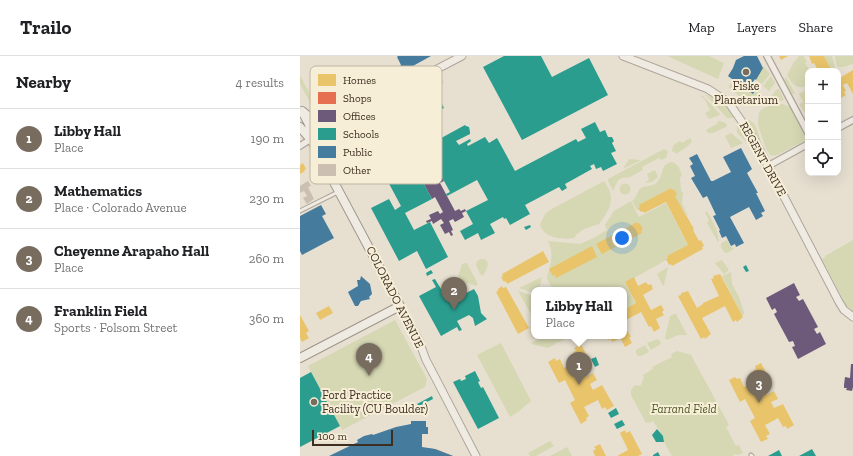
<!DOCTYPE html>
<meta charset="utf-8">
<style>
body{margin:0;font-family:"Zilla Slab",serif;background:#f6f6f6;color:#202124}
.controls{position:absolute;right:12px;top:12px;display:grid;overflow:hidden;border-radius:8px;box-shadow:0 4px 16px #0002}
.controls button{width:36px;height:36px;display:grid;place-items:center;padding:0;border:0;border-bottom:1px solid #e0e0e0;background:#fff;color:#202124;font:20px sans-serif}
.scale{position:absolute;left:12px;bottom:10px;width:81px;box-sizing:border-box;padding-left:4px;border:2px solid #3d2e20;border-top:0;font-size:11px;line-height:14px;white-space:nowrap;color:#3d2e20;-webkit-text-stroke:3px #f7eed8;paint-order:stroke}
.you{position:absolute;left:322px;top:182px;width:14px;height:14px;margin:-10px;border:3px solid #fff;border-radius:50%;background:#1a73e8;box-shadow:0 0 0 6px #1a73e833}
.badge{display:grid;place-items:center;width:26px;height:26px;border-radius:50%;background:#786c5e;color:#fff;font-size:13px;font-weight:700}
.pin{position:absolute;translate:-50% -33px;filter:drop-shadow(0 1px 2px #0008)}
.pin::after{content:'';position:absolute;top:21px;width:14px;height:12px;background:inherit;clip-path:polygon(0 0,100% 0,50% 100%)}
.popup{position:absolute;left:231px;top:231px;width:96px;height:52px;box-sizing:border-box;display:grid;place-content:center;border-radius:8px;background:#fff;filter:drop-shadow(0 1px 3px #0005);font-size:13px;white-space:nowrap;color:#757577}
.popup b{font-size:15px;color:#202124}
.popup::after{content:'';position:absolute;left:50%;top:100%;margin-left:-8px;border:8px solid transparent;border-top-color:#fff}
.list{margin:0;padding:0;list-style:none}
h2{display:flex;justify-content:space-between;align-items:center;height:52px;margin:0;padding:0 16px;font-size:17px}
h2 small{font-size:13px;font-weight:400;color:#757577}
.list li{display:grid;grid-template-columns:26px 1fr auto;gap:12px;align-items:center;box-sizing:border-box;height:60px;padding:0 16px;border-top:1px solid #e0e0e0}
.list b{display:block;font-size:15px;white-space:nowrap}
.list p{margin:0;font-size:13px;white-space:nowrap;color:#757577}
.list em{font-size:13px;font-style:normal;color:#757577}
.icon{flex:none;width:22px;height:22px;fill:none;stroke:currentColor;stroke-width:2;stroke-linecap:round;stroke-linejoin:round}
.map{position:relative;flex:none;width:553px;height:400px;overflow:hidden}
header{display:flex;align-items:center;gap:24px;box-sizing:border-box;height:56px;padding:0 20px;background:#fff;border-bottom:1px solid #e0e0e0}
header strong{font-size:19px}
nav{display:flex;gap:22px;margin-inline-start:auto;font-size:14px}
main{display:flex}
aside{flex:1;background:#fff}
.map>svg:first-child{display:block}
.green{fill:#d6d7b3}
.homes{fill:#e9c46a}
.shops{fill:#e76f51}
.offices{fill:#6d597a;fill-rule:evenodd}
.schools{fill:#2a9d8f}
.public{fill:#457b9d}
.building{fill:#cbbfb2}
.lines{fill:none;stroke-linecap:round;stroke-linejoin:round}
.service-casing{stroke:#ada599;stroke-width:5}
.minor-casing{stroke:#ada599;stroke-width:8}
.tertiary-casing{stroke:#ada599;stroke-width:9}
.secondary-casing{stroke:#9c958a;stroke-width:10}
.service{stroke:#efebe3;stroke-width:3}
.minor{stroke:#efebe3;stroke-width:5.5}
.tertiary{stroke:#efebe3;stroke-width:7}
.secondary{stroke:#efebe3;stroke-width:8}
.poi-dot{fill:#786c5e;stroke:#f7eed8;stroke-width:1.5}
.labels{text-anchor:middle;dominant-baseline:central;stroke-width:4;stroke-linejoin:round;paint-order:stroke}
.poi-label{font-size:12px;fill:#3d2e20;stroke:#f7eed8}
.street-label{font-size:12px;fill:#3d2e20;stroke:#f7eed8}
.park-label{font-size:12px;font-style:italic;fill:#4d5a26;stroke:#f7eed8}
.key{fill:#f7eed8;stroke:#bfb4a1;stroke-width:1}
.key-label{font-size:11px;fill:#3d2e20}
</style>
<header>
<strong>Trailo</strong>
<nav><a>Map</a><a>Layers</a><a>Share</a></nav>
</header>
<main>
<aside>
<h2>Nearby<small>4 results</small></h2>
<ul class="list">
<li><span class="badge">1</span><div><b>Libby Hall</b><p>Place</p></div><em>190 m</em></li>
<li><span class="badge">2</span><div><b>Mathematics</b><p>Place · Colorado Avenue</p></div><em>230 m</em></li>
<li><span class="badge">3</span><div><b>Cheyenne Arapaho Hall</b><p>Place</p></div><em>260 m</em></li>
<li><span class="badge">4</span><div><b>Franklin Field</b><p>Sports · Folsom Street</p></div><em>360 m</em></li>
</ul>
</aside>
<div class="map">
<svg width="553" height="400" viewBox="0 0 553 400">
<rect width="100%" height="100%" fill="#e7e0d1"/>
<g class="green">
<path d="M367,0H409L424,7L418,23Z"/>
<path d="M499,0H504L507,6L505,7L510,15H508V29C497,35 492,28 487,19L494,6Z"/>
<path d="M524,0H532L536,15H532Z"/>
<path d="M535,0H553V8L544,11H538L536,7Z"/>
<path d="M463,11H464L470,18L462,28L456,24Z"/>
<path d="M75,16L85,19L81,30L74,17Z"/>
<path d="M88,18L102,22L84,31Z"/>
<path d="M0,19L19,56V57L13,52L0,28Z"/>
<path d="M471,20L475,27L469,35L463,30Z"/>
<path d="M486,21L495,37L492,39L484,24Z"/>
<path d="M142,22L144,27L139,30L142,36L138,38L134,31L105,47L108,53L102,57L97,45Z"/>
<path d="M435,25L433,28L439,32L440,31L445,34L446,33L452,38L456,33L459,35L456,43H454L453,49L443,46L437,38L429,31L430,28Z"/>
<path d="M477,33H479L484,44L465,48Z"/>
<path d="M508,33V38L504,40L506,42L504,43L508,50V56L505,57L499,48L503,46L499,38Z"/>
<path d="M68,34L71,40L29,60H25L24,59L25,58Z"/>
<path d="M404,37L424,49L435,62H427Z"/>
<path d="M402,39L420,58V59L409,63L405,57L410,54L404,42L401,41Z"/>
<path d="M479,47L491,51L506,82V84L477,99L471,100L466,93L458,69L459,56L464,52Z"/>
<path d="M87,51L92,61L89,63L85,57L50,76L48,71Z"/>
<path d="M448,64C457,66 459,79 461,87L447,65Z"/>
<path d="M418,65L424,66L427,69L426,71L413,77H408L406,74L417,68Z"/>
<path d="M440,68L454,93L437,77V71Z"/>
<path d="M431,77L443,87L431,92L425,80Z"/>
<path d="M390,82L392,85L388,90L376,98L374,95L372,96C372,90 375,87 380,85L382,87Z"/>
<path d="M364,93L368,95L366,102L361,104L359,102L342,111L343,114L330,121L322,122L318,124L313,135L308,125V123Z"/>
<path d="M329,103L341,104L323,113Z"/>
<path d="M372,106C379,108 380,114 382,120L380,121L381,135L383,136L382,148L388,159H387L382,151H381L375,140L374,133L372,134L371,132L340,149V151L338,152L339,154L338,155L332,145C337,141 337,135 341,132C347,129 354,131 358,125C365,117 359,109 372,106Z"/>
<path d="M355,114L358,121L352,126L345,127L349,123L347,118Z"/>
<path d="M304,125L309,133L311,141L310,150L306,158L299,168L284,173L277,178L274,182C262,184 243,182 240,168L245,158L250,154Z"/>
<circle cx="325" cy="133" r="5.5"/>
<path d="M331,145L339,161L366,147L388,190L367,201L368,203L325,227L336,248L324,255V234H253L247,223C250,206 255,201 248,185L280,188L294,182L307,174L305,169L314,155Z"/>
<path d="M407,155L416,172L419,185L418,186L407,167L409,164L405,157Z"/>
<path d="M427,184L431,191H432L434,193L427,197L424,196L421,191V187Z"/>
<path d="M553,184V255L546,249L522,203L526,201L525,200Z"/>
<path d="M181,203H185L188,207L187,212L183,220L180,218L176,209L177,205Z"/>
<path d="M422,204L429,214L424,218L415,207Z"/>
<path d="M165,207H167L178,228L176,230L157,224L162,208Z"/>
<path d="M368,211L364,229L363,230L357,218Z"/>
<path d="M431,216L432,228L439,241L444,256V258L442,259L422,220Z"/>
<path d="M242,221L239,234H234V237L219,232Z"/>
<path d="M218,235L234,240V252L232,260Z"/>
<path d="M374,258H376L387,279H378L367,284L365,282L370,260Z"/>
<path d="M95,264L127,323L125,331L42,374L40,370L0,391V322L11,316L8,310Z"/>
<path d="M243,280H267L266,283L256,287L254,289L248,292L232,288L231,287Z"/>
<path d="M358,283L360,285L361,288L351,294L347,287Z"/>
<path d="M201,287L231,345L218,356L210,361L177,299Z"/>
<path d="M345,289L349,296L341,300H338L336,297V294Z"/>
<path d="M377,295L391,299L429,369L426,371L436,390L439,389L443,397L438,399L434,398L433,400H372L364,386L363,380L353,365L348,367H346L331,339V334L335,329L340,330C342,328 342,325 344,322L343,319L353,313L352,311L372,301L371,298Z"/>
<path d="M250,385L254,390L236,400H230L228,397Z"/>
<path d="M267,391L272,400H250Z"/>
</g>
<g class="homes">
<path d="M479,0H488L481,4Z"/>
<path d="M509,0H524L532,15H516L518,14L514,7L512,8Z"/>
<path d="M553,14V38L547,27L543,29L546,35L544,36L546,39L538,44V23Z"/>
<path d="M508,38V50L504,43L506,42L504,40Z"/>
<path d="M3,107L6,113L4,114L5,115L0,118V109Z"/>
<path d="M371,132L372,134L374,133L377,139L375,140L394,173L393,174L399,185L401,184L404,190L402,191L403,193L372,210L371,208L369,209L366,203L368,202L367,200L388,189L366,146L344,157L343,155L341,156L338,152L340,151L339,149Z"/>
<path d="M337,166L338,168L339,167L343,173L341,174L342,177L302,198L296,188Z"/>
<path d="M292,190L297,201L256,222L255,219L253,220L249,213Z"/>
<path d="M243,195L249,206L207,228L206,225L204,226L201,221L203,220L202,218Z"/>
<path d="M420,218L443,261L437,266L436,264L433,266L425,250L402,262L411,278L405,283L404,281L401,283L378,240L381,239V237L388,235L397,252L403,248V247L419,240L411,223L414,222L413,220Z"/>
<path d="M334,221L338,230L346,226L348,229L351,228L353,233L343,239L351,254L361,249L364,254L362,256L364,259L356,263L360,272L354,276L351,270L349,271L341,256L324,265V254L336,247L325,226Z"/>
<path d="M202,230L203,232L206,231L229,272L218,278L196,236L198,235V233Z"/>
<path d="M29,250L33,257L20,264L16,257Z"/>
<path d="M0,259L9,275L6,277L9,282L2,286L0,282Z"/>
<path d="M324,268L331,281H329L332,287L325,291L320,282L312,286L311,283L308,284L306,280H324Z"/>
<path d="M234,271V283L230,276L232,275L231,272Z"/>
<path d="M281,288L292,310L283,315L286,321L293,317L297,324L290,328L293,334L302,329L314,350L307,354L305,351L302,353L298,344L284,351L289,360L286,362L287,364L281,368L270,347L275,344L265,324L259,327L248,306L255,302L256,305L260,303L264,312L277,305L273,296L276,295L274,292Z"/>
<path d="M461,307L472,328L463,333L467,339L474,335L478,343L471,346L474,352L483,348L494,369L487,373L486,370L483,371L478,362L471,366L465,369L470,378L466,380L468,383L461,386L450,365L455,362L445,343L440,346L429,324L435,321L437,323L440,322L444,331L458,324L453,315L456,313L455,310Z"/>
<path d="M325,374L326,377L330,375L342,398L338,400H317L328,394L320,377Z"/>
<path d="M300,388L306,400H295L293,395L296,393L294,391Z"/>
</g>
<path class="shops" d="M122,392L135,393L153,400H123Z"/>
<g class="offices">
<path d="M130,99L144,125L140,127L155,155L159,153L161,155L165,153L166,155L162,157L164,161L155,166L153,163L149,165L153,174L151,175L153,179L151,180L149,176L145,178L140,169L144,167L141,163L133,168L132,165L127,167L126,165L131,163L129,159L138,155L140,158L143,156L135,141L132,143L113,108ZM130,110L135,119L126,123L122,115Z"/>
<path d="M494,227L500,239L496,241L499,245L503,243L518,271L514,273L517,278L520,276L526,288L498,303L492,291L495,290L493,285L489,286L474,258L477,256L475,252L472,254L466,242Z"/>
<path d="M551,308H553V331L552,335L546,334L547,332H544V329L545,321L550,322Z"/>
</g>
<g class="schools">
<path d="M204,0H241L252,21L289,2L308,39L222,84L183,11Z"/>
<path d="M134,32L144,52L122,63L134,86L165,69L166,70L169,71L170,76V78L156,85L159,89L170,83L171,85L167,88L168,90L185,81L189,87L197,82L215,115L276,83L278,86L286,82L281,73L295,66L300,76L305,74L308,81H312L314,85L312,87L316,95L311,97L317,108L303,115L301,111L296,113L294,108L290,110L292,113L265,128L267,132L262,135L259,131L225,149L230,158L210,169L206,162L204,163L203,161L190,168L195,177L181,184L178,177L165,184L160,175L173,168L166,155L188,144L177,124L147,140L146,138L150,136L125,90L130,88L113,58L88,71L95,84L93,86L99,98L106,95L132,143L105,157L114,174L130,166L148,201L126,213L117,195L99,205L71,152L89,143L95,154L101,150L79,109L95,101L88,88L78,93L76,89L67,94L69,98L64,101L51,76L56,74L58,78L68,73L65,69L75,63L79,70L94,63L92,60L101,56L103,58L111,54L115,51L111,44Z"/>
<path d="M230,169L231,171L226,174L224,171Z"/>
<path d="M446,209L449,215L446,216L443,211Z"/>
<path d="M131,214L133,217L127,220L126,217Z"/>
<path d="M135,223L141,233L145,231L150,245L174,233L178,240L181,257L187,263L175,270L173,262L169,259L157,265L162,274L159,275L157,271L141,280L119,240L136,231L132,224Z"/>
<path d="M296,301L299,309L295,311L291,303Z"/>
<path d="M175,315L180,325L178,326L181,332L183,331L199,362L178,373L153,326L160,323L161,325L166,323L165,320Z"/>
<path d="M11,316L40,370L0,391V322Z"/>
<path d="M132,340L133,343L119,350L117,348Z"/>
<path d="M316,352L319,358L311,362L308,357Z"/>
<path d="M322,364L325,369L317,373L314,368Z"/>
<path d="M357,373L363,380L364,386H356L352,379Z"/>
<path d="M512,393L516,400H499Z"/>
<path d="M479,394L482,400H468Z"/>
<path d="M358,396L360,400H353V399Z"/>
</g>
<g class="public">
<path d="M98,0H131L102,16L99,11L101,9L97,1Z"/>
<path d="M444,0H457L463,12L456,24L455,23L453,26L456,33L453,38L446,33L445,34L440,31L439,32L433,28L436,26L428,20L433,12L436,4Z"/>
<path d="M441,92L452,113L447,117L458,137H456L465,155L461,157L463,160L456,164L449,151L430,161L444,187L436,191L435,188L431,190L426,180L422,182L419,175L420,174L413,160L416,159L407,140L403,142L391,122L395,120L390,110L393,108L389,102L397,98L411,125H413L431,116L423,101Z"/>
<path d="M21,149L26,158L22,160L34,182L2,199L0,195V160Z"/>
<path d="M61,220L70,228L72,238L69,241L70,243L61,245L58,250H55L48,236L58,230L57,224H60Z"/>
<path d="M111,365H126V371H128V378H122V391L135,393L153,400H29L58,386L57,384L64,380L72,378L73,379L96,371L111,368Z"/>
</g>
<path class="building" d="M8,125L11,130L8,131L14,143L7,148L3,142L7,140L4,135L0,137V130Z"/>
<g class="lines">
<defs>
<g id="service">
<path d="M0,155L38,136"/>
<path d="M451,399L452,400"/>
</g>
<g id="minor">
<path d="M467,0L508,77"/>
<path d="M538,72L553,64"/>
<path d="M0,90L11,83"/>
<path d="M468,110L508,88"/>
</g>
<g id="tertiary">
<path d="M323,0L408,33L429,47L454,83L539,246L544,254L553,261"/>
<path d="M11,83L82,42L162,0"/>
<path d="M100,250L119,285L126,304L135,321L176,400"/>
</g>
<g id="secondary">
<path d="M2,55C17,69 25,67 44,63"/>
<path d="M4,59L9,68L11,83"/>
<path d="M0,71L12,85L100,250L0,302"/>
</g>
</defs>
<use href="#service" class="service-casing"/>
<use href="#minor" class="minor-casing"/>
<use href="#tertiary" class="tertiary-casing"/>
<use href="#secondary" class="secondary-casing"/>
<use href="#service" class="service"/>
<use href="#minor" class="minor"/>
<use href="#tertiary" class="tertiary"/>
<use href="#secondary" class="secondary"/>
</g>
<g class="poi-dot">
<circle cx="446" cy="16" r="4"/>
<circle cx="14" cy="346" r="4"/>
</g>
<g class="labels">
<g class="poi-label">
<text x="446" y="30">Fiske<tspan x="446" dy="14">Planetarium</tspan></text>
<text x="22" y="339" text-anchor="start">Ford Practice<tspan x="22" dy="14">Facility (CU Boulder)</tspan></text>
</g>
<g class="street-label">
<text transform="translate(463 103) rotate(61)">REGENT DRIVE</text>
<text transform="translate(95 241) rotate(63)">COLORADO AVENUE</text>
</g>
<g class="park-label">
<text x="384" y="353">Farrand Field</text>
</g>
</g>
<rect x="10" y="10" width="132" height="118" rx="6" class="key"/>
<rect x="18" y="18" width="18" height="12" fill="#e9c46a"/>
<rect x="18" y="36" width="18" height="12" fill="#e76f51"/>
<rect x="18" y="54" width="18" height="12" fill="#6d597a"/>
<rect x="18" y="72" width="18" height="12" fill="#2a9d8f"/>
<rect x="18" y="90" width="18" height="12" fill="#457b9d"/>
<rect x="18" y="108" width="18" height="12" fill="#cbbfb2"/>
<g class="key-label">
<text x="43" y="28">Homes</text>
<text x="43" y="46">Shops</text>
<text x="43" y="64">Offices</text>
<text x="43" y="82">Schools</text>
<text x="43" y="100">Public</text>
<text x="43" y="118">Other</text>
</g>
</svg>
<div class="controls">
<button>+</button>
<button>−</button>
<button><svg class="icon" aria-label="locate" viewBox="0 0 24 24"><circle cx="12" cy="12" r="6"/><path d="M12 2v4M12 18v4M2 12h4M18 12h4"/></svg></button>
</div>
<div class="scale">100 m</div>
<div class="you"></div>
<div class="pin badge" style="left:279px;top:329px">1</div>
<div class="popup"><b>Libby Hall</b>Place</div>
<div class="pin badge" style="left:154px;top:254px">2</div>
<div class="pin badge" style="left:459px;top:347px">3</div>
<div class="pin badge" style="left:69px;top:320px">4</div>
</div>
</main>
